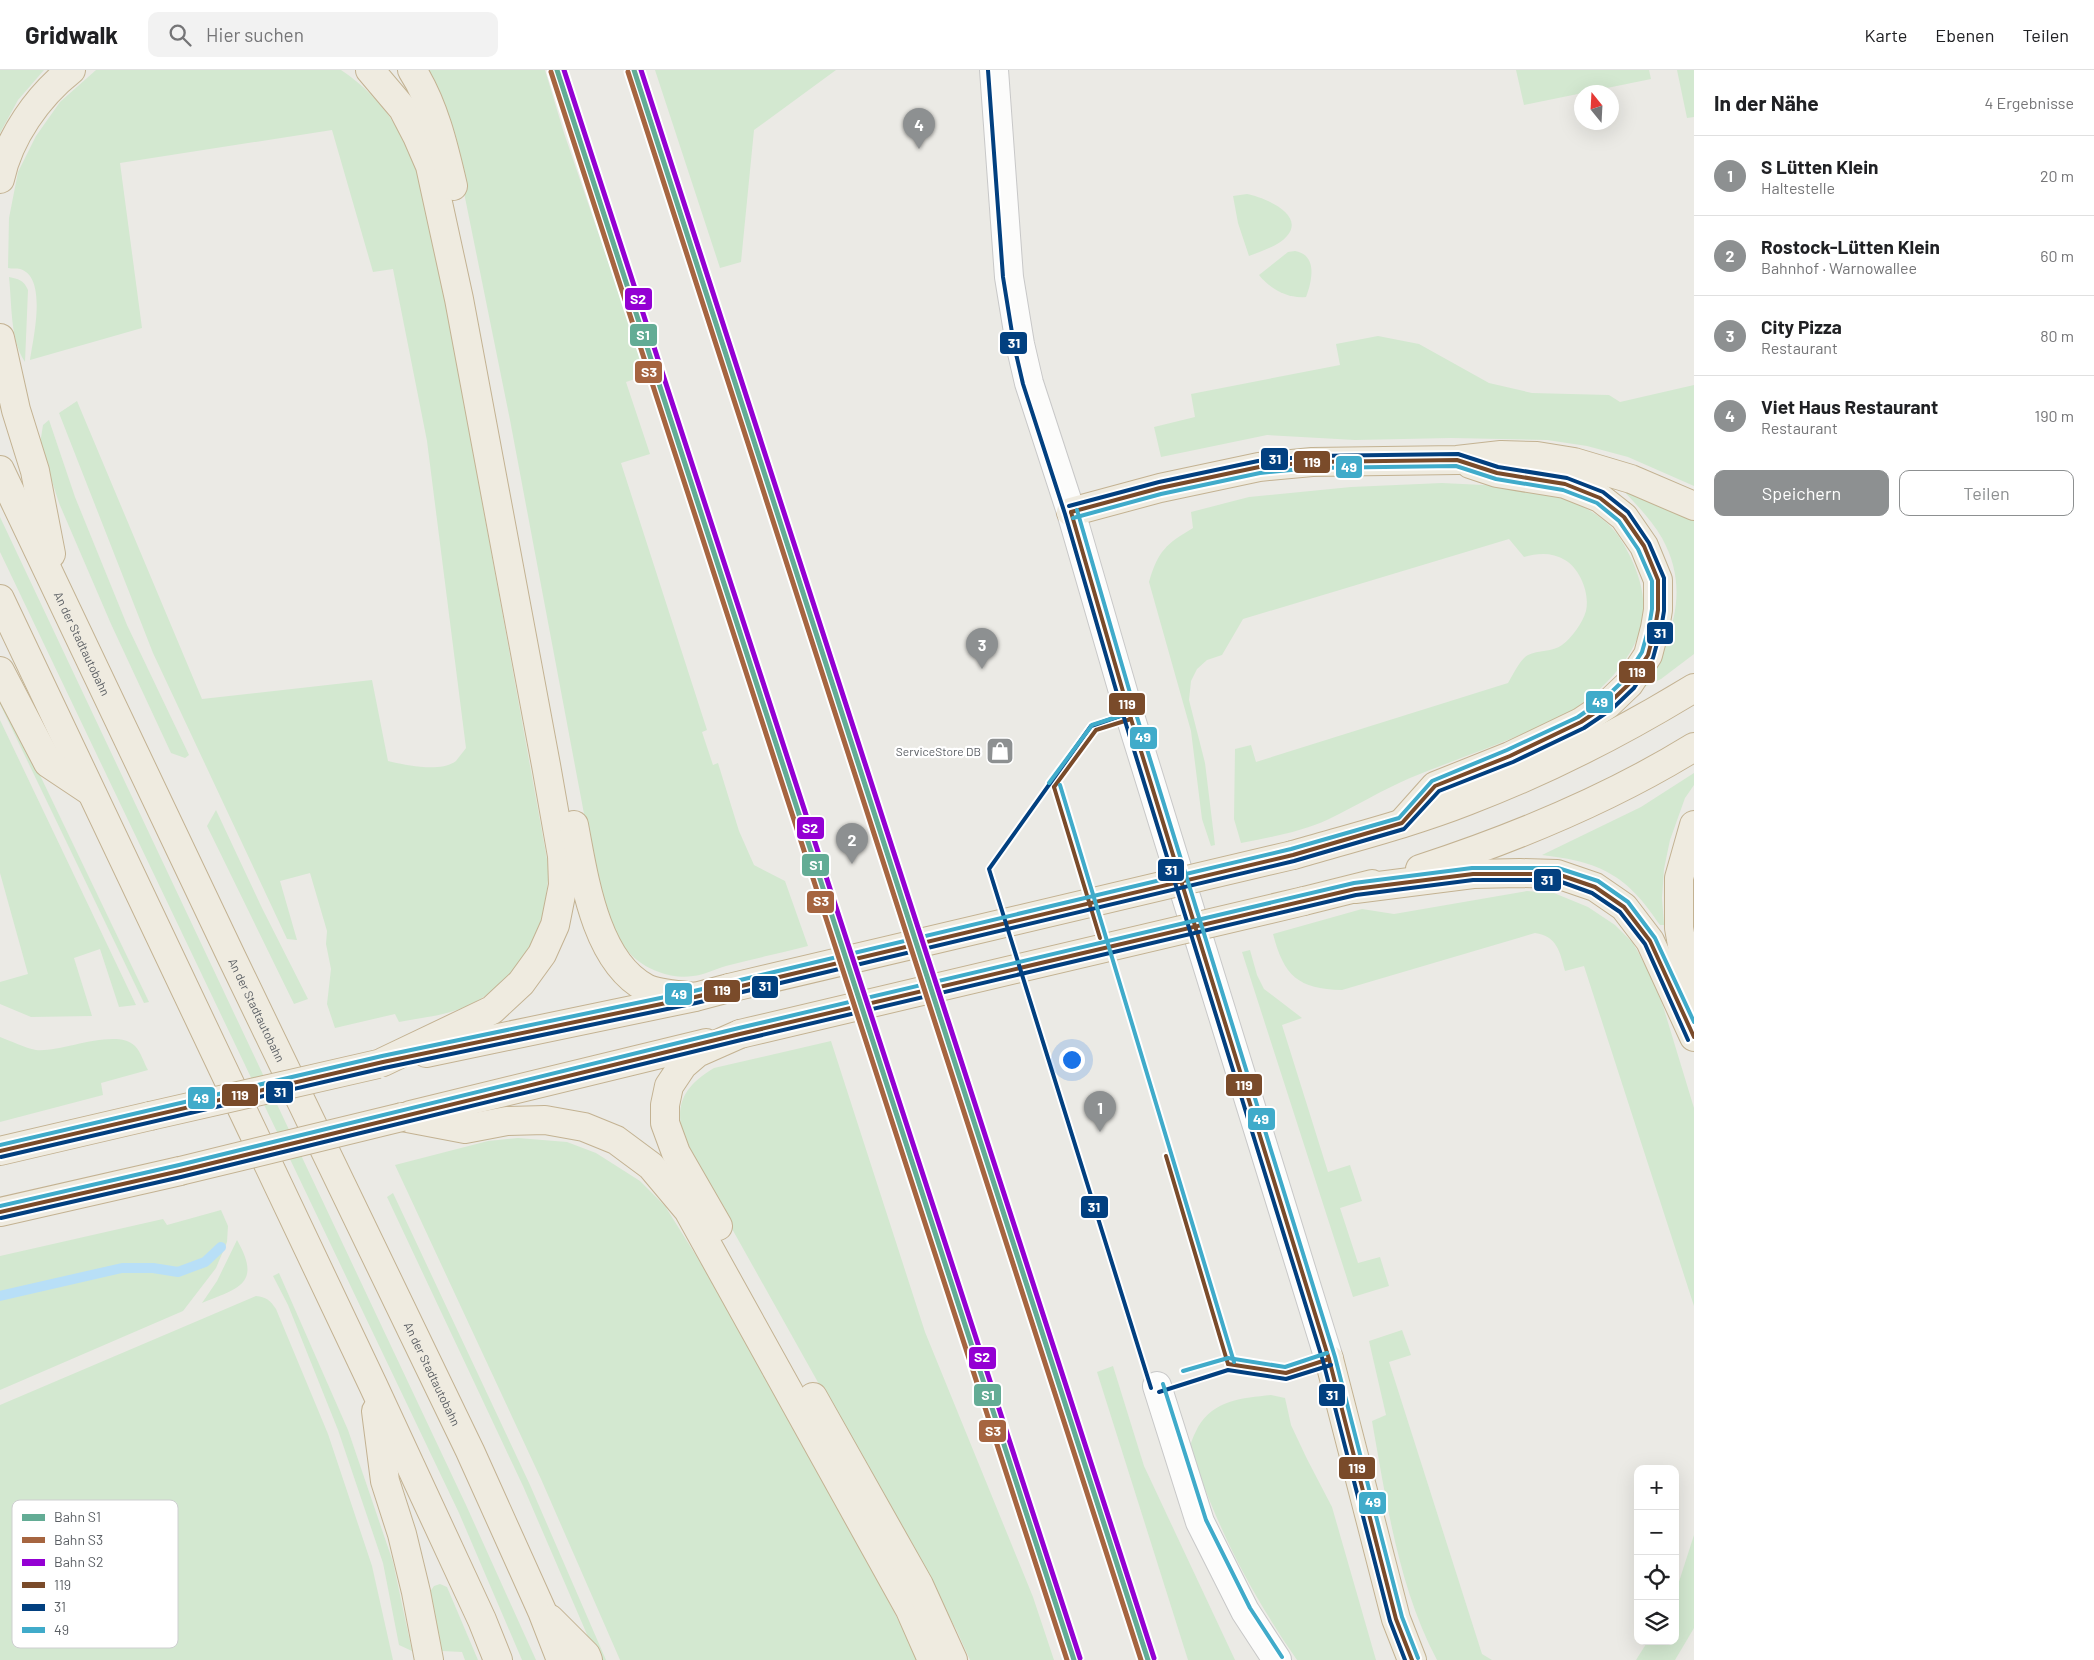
<!DOCTYPE html>
<html lang="de">
<meta charset="utf-8">
<style>
body{margin:0;font-family:Barlow,sans-serif;background:#f2f2f2;color:#202124}
.controls{position:absolute;right:15px;bottom:15px;display:grid;overflow:hidden;border-radius:10px;box-shadow:0 5px 20px #0002}
.controls button{width:45px;height:45px;display:grid;place-items:center;padding:0;border:0;border-bottom:1px solid #e0e0e0;background:#fff;color:#202124;font:25px sans-serif}
.compass{position:absolute;left:1574px;top:15px;width:45px;height:45px;border-radius:50%;background:#fff;box-shadow:0 5px 20px #0002;rotate:342deg}
.you{position:absolute;left:1071px;top:989px;width:18px;height:18px;margin:-12px;border:4px solid #fff;border-radius:50%;background:#1a73e8;box-shadow:0 0 0 8px #1a73e833}
.badge{display:grid;place-items:center;width:32px;height:32px;border-radius:50%;background:#8d9091;color:#fff;font-size:16px;font-weight:700}
.pin{position:absolute;translate:-50% -41px;filter:drop-shadow(0 1px 2px #0008)}
.pin::after{content:'';position:absolute;top:26px;width:18px;height:15px;background:inherit;clip-path:polygon(0 0,100% 0,50% 100%)}
.list{margin:0;padding:0;list-style:none}
h2{display:flex;justify-content:space-between;align-items:center;height:65px;margin:0;padding:0 20px;font-size:21px}
h2 small{font-size:16px;font-weight:400;color:#757577}
.list li{display:grid;grid-template-columns:32px 1fr auto;gap:15px;align-items:center;box-sizing:border-box;height:80px;padding:0 20px;border-top:1px solid #e0e0e0}
.list b{display:block;font-size:19px;white-space:nowrap}
.list p{margin:0;font-size:16px;white-space:nowrap;color:#757577}
.list em{font-size:16px;font-style:normal;color:#757577}
.actions{display:flex;gap:10px;padding:15px 20px}
.actions a{flex:1;padding:11px 0;border:1px solid #8d9091;border-radius:10px;text-align:center;font-size:18px;color:#8d9091}
.actions .main{background:#8d9091;color:#fff}
.icon{flex:none;width:28px;height:28px;fill:none;stroke:currentColor;stroke-width:2;stroke-linecap:round;stroke-linejoin:round}
.map{position:relative;flex:none;width:1694px;height:1590px;overflow:hidden}
header{display:flex;align-items:center;gap:30px;box-sizing:border-box;height:70px;padding:0 25px;background:#fff;border-bottom:1px solid #e0e0e0}
header strong{font-size:24px}
nav{display:flex;gap:28px;margin-inline-start:auto;font-size:18px}
.search{width:350px;height:45px;background:#f2f2f2;display:flex;align-items:center;gap:12px;box-sizing:border-box;padding:0 18px;border-radius:10px;color:#757577;font-size:19px}
main{display:flex}
aside{flex:1;background:#fff}
.map>svg:first-child{display:block}
.green{fill:#d3e8d0}
.lines{fill:none;stroke-linecap:round;stroke-linejoin:round}
.stream{stroke:#b8dff7;stroke-width:10}
.minor-casing{stroke:#c8c8c8;stroke-width:30}
.highway-casing{stroke:#c3b292;stroke-width:30}
.minor{stroke:#fcfcfb;stroke-width:28}
.highway{stroke:#efebe0;stroke-width:28}
.highway-bridge-casing{stroke:#c3b292;stroke-width:30;stroke-linecap:butt}
.highway-bridge{stroke:#efebe0;stroke-width:28}
.bus-1-casing{stroke:#fff;stroke-width:8}
.bus-2-casing{stroke:#fff;stroke-width:8}
.bus-3-casing{stroke:#fff;stroke-width:8}
.bus-1{stroke:#7a4b2a;stroke-width:4}
.bus-2{stroke:#024080;stroke-width:4}
.bus-3{stroke:#40abca;stroke-width:4}
.rail-1-casing{stroke:#fff;stroke-width:9}
.rail-2-casing{stroke:#fff;stroke-width:9}
.rail-3-casing{stroke:#fff;stroke-width:9}
.rail-1{stroke:#63ac95;stroke-width:5}
.rail-2{stroke:#a66540;stroke-width:5}
.rail-3{stroke:#9400d3;stroke-width:5}
.labels{text-anchor:middle;dominant-baseline:central;stroke-width:4.5;stroke-linejoin:round;paint-order:stroke}
.street-label{font-size:12px;fill:#5b5f64;stroke:#fff}
.poi-label{font-size:12px;fill:#5b5f64;stroke:#fff;text-anchor:end}
.key{fill:#fff;stroke:#cecfd0;stroke-width:1}
.key-label{font-size:14px;fill:#5b5f64}
.line-badge{stroke:#fff;stroke-width:2}
.badge-label{font-size:14px;text-anchor:middle;font-weight:bold;fill:#fff}
</style>
<header>
<strong>Gridwalk</strong>
<div class="search"><svg class="icon" aria-label="search" viewBox="0 0 24 24"><circle cx="10" cy="10" r="6"/><path d="M15 15l6 6"/></svg>Hier suchen</div>
<nav><a>Karte</a><a>Ebenen</a><a>Teilen</a></nav>
</header>
<main>
<div class="map">
<svg width="1694" height="1590" viewBox="0 0 1694 1590">
<rect width="100%" height="100%" fill="#ebeae5"/>
<g class="green">
<path d="M0,0H44L18,30L0,63Z"/>
<path d="M96,0H341C385,29 408,70 425,118L549,800C547,820 545,839 539,857C528,892 496,925 462,938C443,946 419,948 399,952L395,944L335,958L327,934L331,899L326,874L327,861L310,803L280,811L297,870L287,869L153,583L59,343L77,331L202,629L372,610L388,691C405,695 440,703 456,691C459,687 463,682 466,678L427,371L393,199L373,202L332,60L120,93L142,258L30,290C33,269 48,207 20,199C17,198 12,199 8,198L9,148L18,102L36,66L60,32Z"/>
<path d="M424,0H545L564,63L647,305L626,312L650,384L621,393L707,660L702,662L713,695L718,693L739,761L754,795L785,811L808,876C780,883 753,889 726,896C715,899 704,905 693,906C682,908 669,906 659,902C610,885 600,826 591,781L510,350L457,88Z"/>
<path d="M655,0H836L754,60L741,192L720,198Z"/>
<path d="M1516,0H1649L1651,9L1524,35Z"/>
<path d="M1677,0H1694V47L1687,48Z"/>
<path d="M1247,124C1263,127 1306,144 1287,166C1279,176 1261,181 1249,186L1238,153L1233,126Z"/>
<path d="M1295,181C1318,185 1312,211 1306,227C1288,229 1270,219 1259,205L1288,182Z"/>
<path d="M9,207C18,209 24,210 28,220L25,292C10,269 12,235 9,207Z"/>
<path d="M1378,266L1419,274L1489,313L1532,323L1609,325L1620,332L1694,315V416L1628,387L1587,376L1547,370L1451,368L1355,370L1267,365L1161,387L1154,357L1195,347L1191,324L1340,295L1336,274Z"/>
<path d="M49,350L75,427L127,555L189,685L185,688L171,683L111,554L59,433L40,374L43,355Z"/>
<path d="M1442,413C1497,416 1565,415 1608,454C1618,463 1625,476 1631,488C1639,505 1645,525 1643,543C1641,587 1594,630 1558,649C1546,655 1532,660 1520,665C1484,680 1447,693 1410,708C1382,720 1356,736 1329,749C1301,762 1271,767 1241,773L1234,749L1235,679L1251,675L1256,692L1508,613C1513,605 1520,589 1528,585C1538,580 1553,582 1562,575C1572,568 1583,552 1586,541C1590,523 1580,499 1565,490C1552,482 1538,483 1524,487L1509,469L1243,549L1222,585L1207,590L1197,599L1191,611L1189,630L1205,693L1215,775L1211,776L1202,749L1191,661L1149,512C1158,481 1166,474 1193,458L1191,442L1249,427L1351,417Z"/>
<path d="M1620,417L1694,451V584L1661,609L1640,619C1671,573 1692,522 1662,468C1651,449 1635,433 1620,417Z"/>
<path d="M0,447L466,1435L536,1590H522L459,1443L0,482Z"/>
<path d="M0,622L149,932L144,933L0,634Z"/>
<path d="M0,650L136,935L119,937L100,879L74,888L92,946L31,947L0,934V912L28,904L0,803Z"/>
<path d="M1694,703V715L1685,728L1670,770L1664,799L1662,828L1664,855H1660C1627,805 1601,792 1542,785L1641,737Z"/>
<path d="M216,740L262,838L308,929L294,934L207,756Z"/>
<path d="M1527,821L1554,823L1588,837L1615,855L1633,873L1650,904L1663,936L1694,1038V1236L1584,896L1565,901C1560,882 1557,866 1535,863L1342,920C1298,919 1284,906 1273,864L1362,839L1394,844Z"/>
<path d="M1250,880L1257,905L1264,919L1302,948L1282,955L1328,1102L1350,1095L1362,1131L1340,1138L1358,1193L1380,1187L1389,1216L1353,1227L1242,882Z"/>
<path d="M0,967C11,971 25,978 36,980C60,983 116,957 135,976C141,982 144,993 148,1000L101,1013L103,1025L0,1052Z"/>
<path d="M831,971L925,1262L1033,1527L1054,1590H970L956,1559L684,1073C675,1036 680,1019 714,998Z"/>
<path d="M518,1068L567,1072L596,1083L640,1111L665,1136L702,1195L841,1440L919,1590H620L541,1409L395,1095L488,1071Z"/>
<path d="M393,1123L530,1415L606,1590H598L523,1416L387,1127Z"/>
<path d="M221,1140L228,1156L227,1172L216,1198L183,1241L0,1320V1186L163,1149L167,1155Z"/>
<path d="M237,1170C262,1214 239,1218 202,1233L217,1211Z"/>
<path d="M279,1203L348,1360L393,1492L412,1581L399,1575L383,1493L338,1360L288,1235L273,1206Z"/>
<path d="M256,1226C266,1227 270,1230 276,1239L328,1364L372,1496L393,1590H0V1335Z"/>
<path d="M1402,1260L1411,1285L1389,1292L1482,1584L1492,1590H1437C1399,1519 1386,1430 1372,1351L1386,1345L1369,1271Z"/>
<path d="M1113,1296L1144,1396L1235,1590H1188L1097,1302Z"/>
<path d="M1271,1325L1285,1328L1291,1355L1307,1389L1332,1437L1376,1590H1297C1258,1534 1226,1475 1202,1411C1199,1402 1191,1389 1190,1379C1190,1373 1195,1363 1198,1357C1214,1330 1242,1328 1271,1325Z"/>
<path d="M1694,1465V1558L1675,1590H1636L1648,1571H1675V1524Z"/>
<path d="M440,1514L447,1517L478,1590H465L462,1582L442,1581L430,1522L434,1516Z"/>
</g>
<g class="lines">
<path class="stream" d="M0,1226L122,1198H153L178,1202L205,1192L221,1177"/>
<defs>
<g id="minor">
<path d="M994,0L1009,207L1020,274L1029,313L1071,442L1131,649L1329,1289"/>
<path d="M1157,1316L1200,1452L1245,1541L1277,1590"/>
</g>
<g id="highway">
<path d="M370,0L403,39L417,66L430,96L459,229L546,695L562,786L563,815L555,855L542,884L521,913L492,940L383,992"/>
<path d="M412,0C434,34 444,77 453,116"/>
<path d="M0,109C9,67 38,26 71,0"/>
<path d="M0,268L16,340L35,401L51,484"/>
<path id="s1" d="M0,400L232,888L470,1381L542,1541L561,1590"/>
<path d="M1071,442L1160,418L1259,397L1312,392L1457,390L1501,385L1537,386L1574,392L1631,409L1694,436"/>
<path d="M0,529L373,1315L482,1550L498,1590"/>
<path d="M0,601L48,693L90,721"/>
<path d="M1402,753L1435,716L1510,686L1581,652L1608,634L1629,614L1648,585L1655,558L1658,540V510L1644,476L1624,447L1600,428L1565,414L1497,403L1470,394"/>
<path d="M574,755C584,807 595,891 646,918C657,924 682,925 695,927"/>
<path d="M1293,785C1351,768 1411,753 1467,731C1546,701 1622,662 1694,618"/>
<path d="M1420,799C1515,768 1608,730 1694,677"/>
<path d="M1355,819L1473,804L1520,803L1557,804L1595,817L1624,837L1650,871L1694,967"/>
<path d="M1304,831L1372,814"/>
<path d="M1694,943L1679,858V808L1694,755"/>
<path d="M426,983L695,927L729,918"/>
<path d="M410,1045L706,973"/>
<path d="M402,1047L465,1059L507,1051L545,1050L584,1057L616,1070L651,1096L688,1140L910,1540L932,1590"/>
<path d="M0,1081L150,1046"/>
<path d="M0,1142L180,1101"/>
<path d="M718,1156L676,1083L665,1053V1035L669,1016L683,995L697,983L740,964"/>
<path d="M1329,1289L1396,1549L1412,1590"/>
<path d="M813,1327L919,1515L953,1590"/>
<path d="M376,1341L385,1411L402,1464L416,1522L429,1590"/>
<path d="M550,1549L586,1585L588,1590"/>
</g>
</defs>
<use href="#minor" class="minor-casing"/>
<use href="#highway" class="highway-casing"/>
<use href="#minor" class="minor"/>
<use href="#highway" class="highway"/>
<defs>
<g id="highway-bridge">
<path d="M729,918L1293,785"/>
<path d="M740,964L1304,831"/>
<path d="M150,1046L378,994"/>
<path d="M180,1101L402,1047"/>
</g>
</defs>
<use href="#highway-bridge" class="highway-bridge-casing"/>
<use href="#highway-bridge" class="highway-bridge"/>
<defs>
<g id="bus-1">
<path d="M1071,442L1131,649L1329,1289L1396,1549L1412,1590"/>
<path d="M1054,717L1100,868"/>
<path d="M1054,717L1096,660L1131,649"/>
<path d="M0,1081L383,992L695,927L1293,785L1402,753L1435,716L1510,686L1581,652L1608,634L1629,614L1648,585L1655,558L1658,540V510L1644,476L1624,447L1600,428L1565,414L1497,403L1457,390L1312,392L1259,397L1160,418L1071,442"/>
<path d="M1166,1086L1228,1294"/>
<path d="M0,1142L180,1101L740,964L1355,819L1473,804H1557L1595,817L1624,837L1650,871L1694,967"/>
<path d="M1228,1294L1286,1303L1329,1289"/>
</g>
<g id="bus-2">
<path d="M988,0L1003,207L1014,275L1023,314L1065,444L1125,651L1323,1291L1390,1551L1405,1590"/>
<path d="M1129,643L1091,656L989,799L1151,1318"/>
<path d="M1,1087L384,998L696,933L1294,791L1404,759L1439,721L1513,692L1584,658L1612,639L1634,618L1653,588L1661,559L1664,541V508L1649,473L1628,442L1603,422L1567,408L1498,397L1458,384L1312,386L1258,391L1159,412L1069,436"/>
<path d="M1,1148L181,1107L741,970L1356,825L1473,810H1556L1592,823L1620,842L1645,874L1688,970"/>
<path d="M1159,1322L1228,1300L1286,1309L1331,1295"/>
</g>
<g id="bus-3">
<path d="M1077,440L1137,647L1335,1287L1402,1547L1418,1588"/>
<path d="M1049,713L1092,655L1129,643"/>
<path d="M1060,715L1234,1292"/>
<path d="M0,1075L382,986L694,921L1291,779L1399,748L1432,711L1507,680L1578,647L1604,629L1624,610L1642,582L1649,557L1652,539V511L1638,479L1619,451L1597,433L1563,420L1496,409L1456,396L1312,398L1260,403L1161,424L1073,448"/>
<path d="M0,1136L179,1095L739,958L1354,813L1472,798H1558L1598,811L1628,832L1655,868L1694,952"/>
<path d="M1183,1301L1228,1288L1285,1297L1327,1283"/>
<path d="M1163,1314L1206,1450L1250,1538L1282,1587"/>
</g>
</defs>
<use href="#bus-1" class="bus-1-casing"/>
<use href="#bus-2" class="bus-2-casing"/>
<use href="#bus-3" class="bus-3-casing"/>
<use href="#bus-1" class="bus-1"/>
<use href="#bus-2" class="bus-2"/>
<use href="#bus-3" class="bus-3"/>
<defs>
<g id="rail-1">
<path d="M557,0L1074,1590"/>
<path d="M634,0L1148,1590"/>
</g>
<g id="rail-2">
<path d="M551,2L1067,1590"/>
<path d="M628,2L1141,1590"/>
</g>
<g id="rail-3">
<path d="M564,0L1080,1588"/>
<path d="M641,0L1154,1588"/>
</g>
</defs>
<use href="#rail-1" class="rail-1-casing"/>
<use href="#rail-2" class="rail-2-casing"/>
<use href="#rail-3" class="rail-3-casing"/>
<use href="#rail-1" class="rail-1"/>
<use href="#rail-2" class="rail-2"/>
<use href="#rail-3" class="rail-3"/>
</g>
<defs>
<symbol id="shop-square" viewBox="-11 -11 22 22"><rect x="-9" y="-9" width="18" height="18" rx="4" fill="#8d9091" stroke="#fff"/><path d="M-5-2.5h2.3a2.7 3.5 0 0 1 5.4 0H5L5.5 6h-11ZM-1.5-2.5h3a1.5 2.3 0 0 0-3 0Z" fill="#fff"/></symbol>
</defs>
<g fill-rule="evenodd">
<use href="#shop-square" x="984" y="665" width="32" height="32"/>
</g>
<g class="labels">
<g class="street-label">
<text stroke="none"><textPath href="#s1" startOffset="192">An der Stadtautobahn</textPath></text>
<text stroke="none"><textPath href="#s1" startOffset="598">An der Stadtautobahn</textPath></text>
<text stroke="none"><textPath href="#s1" startOffset="1002">An der Stadtautobahn</textPath></text>
</g>
<g class="poi-label">
<text x="981" y="681">ServiceStore DB</text>
</g>
</g>
<rect x="12" y="1430" width="166" height="148" rx="8" class="key"/>
<rect x="22" y="1444" width="23" height="7" fill="#63ac95"/>
<rect x="22" y="1467" width="23" height="6" fill="#a66540"/>
<rect x="22" y="1489" width="23" height="7" fill="#9400d3"/>
<rect x="22" y="1512" width="23" height="6" fill="#7a4b2a"/>
<rect x="22" y="1534" width="23" height="7" fill="#024080"/>
<rect x="22" y="1557" width="23" height="6" fill="#40abca"/>
<g class="key-label">
<text x="54" y="1452">Bahn S1</text>
<text x="54" y="1475">Bahn S3</text>
<text x="54" y="1497">Bahn S2</text>
<text x="54" y="1520">119</text>
<text x="54" y="1542">31</text>
<text x="54" y="1565">49</text>
</g>
<g class="line-badge">
<rect x="624" y="217" width="29" height="24" rx="5" fill="#9400d3"/>
<rect x="629" y="253" width="29" height="24" rx="5" fill="#63ac95"/>
<rect x="999" y="261" width="29" height="24" rx="5" fill="#024080"/>
<rect x="634" y="290" width="29" height="24" rx="5" fill="#a66540"/>
<rect x="1260" y="377" width="29" height="24" rx="5" fill="#024080"/>
<rect x="1293" y="380" width="38" height="24" rx="5" fill="#7a4b2a"/>
<rect x="1335" y="385" width="28" height="24" rx="5" fill="#40abca"/>
<rect x="1646" y="551" width="28" height="24" rx="5" fill="#024080"/>
<rect x="1618" y="590" width="38" height="24" rx="5" fill="#7a4b2a"/>
<rect x="1585" y="620" width="29" height="24" rx="5" fill="#40abca"/>
<rect x="1108" y="622" width="38" height="24" rx="5" fill="#7a4b2a"/>
<rect x="1129" y="656" width="29" height="24" rx="5" fill="#40abca"/>
<rect x="796" y="746" width="29" height="24" rx="5" fill="#9400d3"/>
<rect x="801" y="783" width="29" height="24" rx="5" fill="#63ac95"/>
<rect x="1157" y="788" width="28" height="24" rx="5" fill="#024080"/>
<rect x="1533" y="798" width="29" height="24" rx="5" fill="#024080"/>
<rect x="806" y="820" width="29" height="24" rx="5" fill="#a66540"/>
<rect x="751" y="905" width="28" height="24" rx="5" fill="#024080"/>
<rect x="703" y="909" width="38" height="24" rx="5" fill="#7a4b2a"/>
<rect x="664" y="912" width="29" height="24" rx="5" fill="#40abca"/>
<rect x="1225" y="1003" width="38" height="24" rx="5" fill="#7a4b2a"/>
<rect x="265" y="1010" width="29" height="24" rx="5" fill="#024080"/>
<rect x="221" y="1013" width="38" height="24" rx="5" fill="#7a4b2a"/>
<rect x="187" y="1016" width="29" height="24" rx="5" fill="#40abca"/>
<rect x="1247" y="1037" width="29" height="24" rx="5" fill="#40abca"/>
<rect x="1080" y="1125" width="29" height="24" rx="5" fill="#024080"/>
<rect x="968" y="1276" width="29" height="24" rx="5" fill="#9400d3"/>
<rect x="973" y="1313" width="29" height="24" rx="5" fill="#63ac95"/>
<rect x="1318" y="1313" width="28" height="24" rx="5" fill="#024080"/>
<rect x="978" y="1349" width="29" height="24" rx="5" fill="#a66540"/>
<rect x="1338" y="1386" width="38" height="24" rx="5" fill="#7a4b2a"/>
<rect x="1358" y="1421" width="29" height="24" rx="5" fill="#40abca"/>
</g>
<g class="badge-label">
<text x="638" y="234">S2</text>
<text x="643" y="270">S1</text>
<text x="1014" y="278">31</text>
<text x="649" y="307">S3</text>
<text x="1275" y="394">31</text>
<text x="1312" y="397">119</text>
<text x="1349" y="402">49</text>
<text x="1660" y="568">31</text>
<text x="1637" y="607">119</text>
<text x="1600" y="637">49</text>
<text x="1127" y="639">119</text>
<text x="1143" y="672">49</text>
<text x="810" y="763">S2</text>
<text x="816" y="800">S1</text>
<text x="1171" y="805">31</text>
<text x="1547" y="815">31</text>
<text x="821" y="836">S3</text>
<text x="765" y="921">31</text>
<text x="722" y="925">119</text>
<text x="679" y="929">49</text>
<text x="1244" y="1020">119</text>
<text x="280" y="1027">31</text>
<text x="240" y="1030">119</text>
<text x="201" y="1033">49</text>
<text x="1261" y="1054">49</text>
<text x="1094" y="1142">31</text>
<text x="982" y="1292">S2</text>
<text x="988" y="1330">S1</text>
<text x="1332" y="1330">31</text>
<text x="993" y="1366">S3</text>
<text x="1357" y="1403">119</text>
<text x="1373" y="1437">49</text>
</g>
</svg>
<div class="controls">
<button>+</button>
<button>−</button>
<button><svg class="icon" aria-label="locate" viewBox="0 0 24 24"><circle cx="12" cy="12" r="6"/><path d="M12 2v4M12 18v4M2 12h4M18 12h4"/></svg></button>
<button><svg class="icon" aria-label="layers" viewBox="0 0 24 24"><path d="M12 4l9 5-9 5-9-5zM3 14l9 5 9-5"/></svg></button>
</div>
<svg class="compass" viewBox="-18 -18 36 36"><path d="M0-13l5 13h-10z" fill="#e53935"/><path d="M0 13l5-13h-10z" fill="#757577"/></svg>
<div class="you"></div>
<div class="pin badge" style="left:1100px;top:1062px">1</div>
<div class="pin badge" style="left:852px;top:794px">2</div>
<div class="pin badge" style="left:982px;top:599px">3</div>
<div class="pin badge" style="left:919px;top:79px">4</div>
</div>
<aside>
<h2>In der Nähe<small>4 Ergebnisse</small></h2>
<ul class="list">
<li><span class="badge">1</span><div><b>S Lütten Klein</b><p>Haltestelle</p></div><em>20 m</em></li>
<li><span class="badge">2</span><div><b>Rostock-Lütten Klein</b><p>Bahnhof · Warnowallee</p></div><em>60 m</em></li>
<li><span class="badge">3</span><div><b>City Pizza</b><p>Restaurant</p></div><em>80 m</em></li>
<li><span class="badge">4</span><div><b>Viet Haus Restaurant</b><p>Restaurant</p></div><em>190 m</em></li>
</ul>
<div class="actions"><a class="main">Speichern</a><a>Teilen</a></div>
</aside>
</main>
